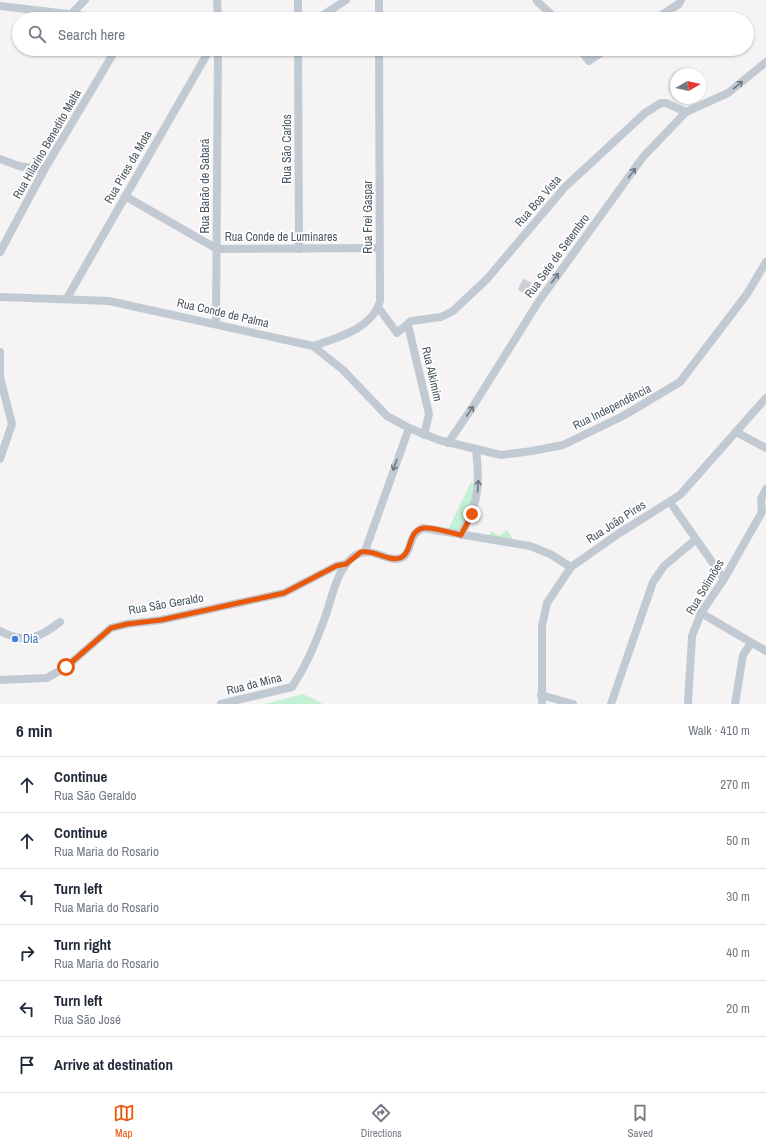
<!DOCTYPE html>
<meta charset="utf-8">
<style>
body{margin:0;font-family:"Archivo Narrow",sans-serif;background:#f6f6f7;color:#1f2937}
.compass{position:absolute;left:670px;top:68px;width:36px;height:36px;border-radius:50%;background:#fff;box-shadow:0 1px 3px #0004;rotate:81deg}
.stop{position:absolute;width:12px;height:12px;margin:-9px;border:3px solid #ea580c;border-radius:50%;background:#fff}
.stop.end{background:#ea580c;border-color:#fff;box-shadow:0 1px 4px #0008}
.list{margin:0;padding:0;list-style:none}
h2{display:flex;justify-content:space-between;align-items:center;height:52px;margin:0;padding:0 16px;font-size:17px}
h2 small{font-size:13px;font-weight:400;color:#747a83}
.list li{display:grid;grid-template-columns:26px 1fr auto;gap:12px;align-items:center;box-sizing:border-box;height:56px;padding:0 16px;border-top:1px solid #e0e1e3}
.list b{display:block;font-size:15px;white-space:nowrap}
.list p{margin:0;font-size:13px;white-space:nowrap;color:#747a83}
.list em{font-size:13px;font-style:normal;color:#747a83}
.icon{flex:none;width:22px;height:22px;fill:none;stroke:currentColor;stroke-width:2;stroke-linecap:round;stroke-linejoin:round}
.map{position:relative;flex:none;width:766px;height:704px;overflow:hidden}
.search{position:absolute;background:#fff;box-shadow:0 1px 3px #0004;left:12px;right:12px;top:12px;height:44px;display:flex;align-items:center;gap:10px;box-sizing:border-box;padding:0 14px;border-radius:22px;color:#747a83;font-size:15px}
.sheet{height:388px;background:#fff}
nav{display:flex;justify-content:space-around;align-items:center;box-sizing:border-box;height:56px;border-top:1px solid #e0e1e3;background:#fff;font-size:11px;color:#747a83}
nav a{display:grid;justify-items:center;gap:2px}
nav .on{color:#ea580c}
.map>svg:first-child{display:block}
.green{fill:#c3f1d5}
.building{fill:#cdcfd5;stroke:#d7d9de}
.lines{fill:none;stroke-linecap:round;stroke-linejoin:round}
.minor{stroke:#c1cad2;stroke-width:8}
.oneway{stroke:#6e7983}
.route{stroke:#ea580c;stroke-width:5}
.shop-dot{fill:#3f7fe0;stroke:#fff;stroke-width:1.5}
.labels{text-anchor:middle;dominant-baseline:central;stroke-width:3.5;stroke-linejoin:round;paint-order:stroke}
.street-label{font-size:12px;fill:#4a5661;stroke:#fff}
.shop-label{font-size:12px;fill:#366cbe;stroke:#fff;text-anchor:start}
</style>
<div class="map">
<svg width="766" height="704" viewBox="0 0 766 704">
<rect width="100%" height="100%" fill="#f5f3f3"/>
<g class="green">
<path d="M472,480C477,500 466,517 457,534L448,530Z"/>
<path d="M507,530L513,539L487,538L491,531L499,536Z"/>
<path d="M303,694L323,704H265Z"/>
</g>
<path class="building" d="M523,279L531,283L530,285L538,289L532,296L518,290Z"/>
<g class="lines">
<g class="minor">
<path d="M217,0L218,19"/>
<path d="M298,0V19"/>
<path d="M379,0V19"/>
<path d="M537,1L556,19"/>
<path d="M0,6L111,19"/>
<path d="M70,15L85,0"/>
<path d="M317,19L346,0"/>
<path d="M655,19L679,4L681,0"/>
<path d="M298,49L299,249"/>
<path d="M580,49L589,61L607,49"/>
<path d="M0,159L19,166L44,170"/>
<path d="M125,196L217,249L380,248"/>
<path d="M0,252L44,170L116,49"/>
<path d="M0,297L109,301L313,346L343,370L387,416L409,428L439,440L501,455L532,451L563,445L623,416L680,382L747,294L766,262"/>
<path d="M67,298L210,49"/>
<path d="M378,307L397,333L411,321L441,317L453,311L487,279L565,187L645,113L661,103H666L686,112"/>
<path d="M216,323L218,49"/>
<path d="M408,325L429,414L424,435"/>
<path d="M313,346C337,338 372,329 380,301L379,49"/>
<path d="M0,352V377L12,424L0,459"/>
<path d="M736,432L766,448"/>
<path d="M448,443L472,408L539,301L643,157L686,112L728,93L766,62"/>
<path d="M670,502L724,579"/>
<path d="M461,535C479,501 480,487 476,449"/>
<path d="M365,551L409,428"/>
<path d="M701,613L766,651"/>
<path d="M0,631C26,644 38,639 60,622"/>
<path d="M0,680L47,678L66,667L111,628L127,624L161,620L284,593L336,566L346,564"/>
<path d="M541,695L573,704"/>
<path d="M221,704L292,687C306,666 316,643 324,620C332,600 336,567 356,555C372,545 390,565 403,557C413,550 407,535 423,528L530,546L550,554L571,567"/>
<path d="M542,704V626L547,603L571,567L618,534L680,495L766,398"/>
<path d="M611,704L653,582L664,566L695,540"/>
<path d="M688,704L692,636L701,613L724,579L762,512L761,499L766,489"/>
<path d="M735,704L743,655L751,643"/>
</g>
</g>
<defs><path id="oneway-shaft" d="M-6 0H5M1.5-3L5.5 0L1.5 3" fill="none" stroke-width="1.6" stroke-linecap="round" stroke-linejoin="round"/></defs>
<g class="oneway">
<use href="#oneway-shaft" transform="translate(738 85) rotate(-39)"/>
<use href="#oneway-shaft" transform="translate(632 173) rotate(-54)"/>
<use href="#oneway-shaft" transform="translate(555 278) rotate(-54)"/>
<use href="#oneway-shaft" transform="translate(470 411) rotate(-56)"/>
<use href="#oneway-shaft" transform="translate(395 465) rotate(110)"/>
<use href="#oneway-shaft" transform="translate(478 486) rotate(-86)"/>
</g>
<g class="lines">
<path class="route" d="M66,667L111,628L127,624L161,620L284,593L336,566L346,564L361,552C374,549 388,562 400,558C413,553 407,530 424,528C435,527 450,533 461,535L472,514"/>
</g>
<circle class="shop-dot" cx="15" cy="639" r="4"/>
<g class="labels">
<g class="street-label">
<text transform="translate(47 144) rotate(-60)">Rua Hilarino Benedito Malta</text>
<text transform="translate(287 149) rotate(-90)">Rua São Carlos</text>
<text transform="translate(128 167) rotate(-60)">Rua Pires da Mota</text>
<text transform="translate(205 186) rotate(-90)">Rua Barão de Sabará</text>
<text transform="translate(538 201) rotate(-49)">Rua Boa Vista</text>
<text transform="translate(368 217) rotate(-90)">Rua Frei Gaspar</text>
<text x="281" y="237">Rua Conde de Luminares</text>
<text transform="translate(557 256) rotate(-54)">Rua Sete de Setembro</text>
<text transform="translate(223 313) rotate(13)">Rua Conde de Palma</text>
<text transform="translate(432 374) rotate(77)">Rua Alkimim</text>
<text transform="translate(612 407) rotate(-27)">Rua Independência</text>
<text transform="translate(616 522) rotate(-33)">Rua João Pires</text>
<text transform="translate(705 587) rotate(-59)">Rua Solimões</text>
<text transform="translate(166 604) rotate(-10)">Rua São Geraldo</text>
<text transform="translate(254 684) rotate(-14)">Rua da Mina</text>
</g>
<g class="shop-label">
<text x="23" y="639">Dia</text>
</g>
</g>
</svg>
<svg class="compass" viewBox="-18 -18 36 36"><path d="M0-13l5 13h-10z" fill="#e53935"/><path d="M0 13l5-13h-10z" fill="#747a83"/></svg>
<div class="stop" style="left:66px;top:667px"></div>
<div class="stop end" style="left:472px;top:514px"></div>
<div class="search"><svg class="icon" aria-label="search" viewBox="0 0 24 24"><circle cx="10" cy="10" r="6"/><path d="M15 15l6 6"/></svg>Search here</div>
</div>
<section class="sheet">
<h2>6 min<small>Walk · 410 m</small></h2>
<ul class="list">
<li><svg class="icon" aria-label="ahead" viewBox="0 0 24 24"><path d="M12 20V5M6 11l6-6 6 6"/></svg><div><b>Continue</b><p>Rua São Geraldo</p></div><em>270 m</em></li>
<li><svg class="icon" aria-label="ahead" viewBox="0 0 24 24"><path d="M12 20V5M6 11l6-6 6 6"/></svg><div><b>Continue</b><p>Rua Maria do Rosario</p></div><em>50 m</em></li>
<li><svg class="icon" aria-label="left" viewBox="0 0 24 24"><path d="M17 20v-9H6M10 6l-5 5 5 5"/></svg><div><b>Turn left</b><p>Rua Maria do Rosario</p></div><em>30 m</em></li>
<li><svg class="icon" aria-label="right" viewBox="0 0 24 24"><path d="M7 20v-9h11M14 6l5 5-5 5"/></svg><div><b>Turn right</b><p>Rua Maria do Rosario</p></div><em>40 m</em></li>
<li><svg class="icon" aria-label="left" viewBox="0 0 24 24"><path d="M17 20v-9H6M10 6l-5 5 5 5"/></svg><div><b>Turn left</b><p>Rua São José</p></div><em>20 m</em></li>
<li><svg class="icon" aria-label="arrive" viewBox="0 0 24 24"><path d="M6 21V4h12l-3 4 3 4H6"/></svg><div><b>Arrive at destination</b></div></li>
</ul>
</section>
<nav>
<a class="on"><svg class="icon" aria-label="map" viewBox="0 0 24 24"><path d="M3 6l6-2 6 2 6-2v14l-6 2-6-2-6 2zM9 4v14M15 6v14"/></svg>Map</a>
<a><svg class="icon" aria-label="directions" viewBox="0 0 24 24"><path d="M12 3l9 9-9 9-9-9zM9 14v-3h6M13 9l2 2-2 2"/></svg>Directions</a>
<a><svg class="icon" aria-label="saved" viewBox="0 0 24 24"><path d="M7 4h10v16l-5-4-5 4z"/></svg>Saved</a>
</nav>
